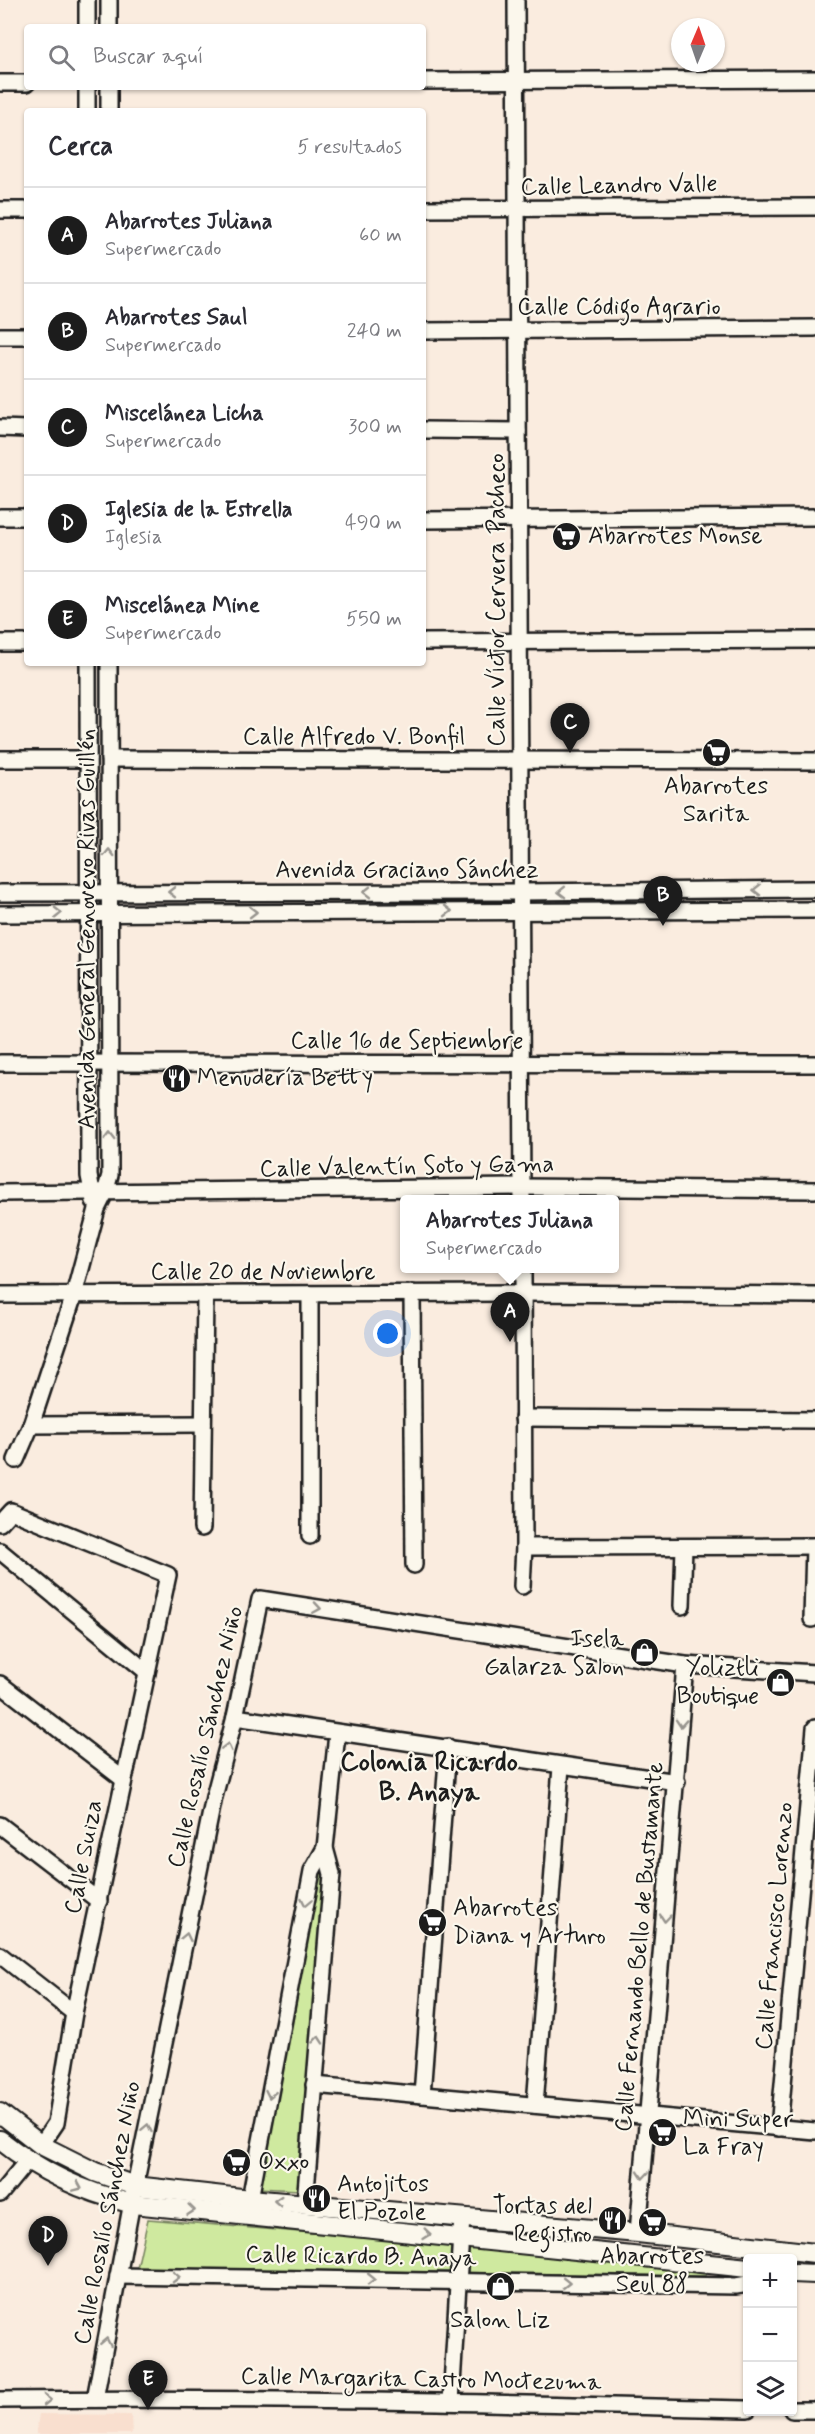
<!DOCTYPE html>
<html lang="es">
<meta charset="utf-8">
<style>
body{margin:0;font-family:Mynerve,sans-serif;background:#f7f7f7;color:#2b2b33}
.controls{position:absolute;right:18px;bottom:18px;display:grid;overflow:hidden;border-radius:6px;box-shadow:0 2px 4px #0004}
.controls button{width:54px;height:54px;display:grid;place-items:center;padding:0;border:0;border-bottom:2px solid #e1e1e2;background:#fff;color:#2b2b33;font:30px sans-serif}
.compass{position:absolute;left:671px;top:18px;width:54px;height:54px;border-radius:50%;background:#fff;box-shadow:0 2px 4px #0004;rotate:2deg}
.you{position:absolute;left:388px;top:1334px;width:21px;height:21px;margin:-15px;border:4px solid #fff;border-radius:50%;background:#1a73e8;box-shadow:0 0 0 9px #1a73e833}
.badge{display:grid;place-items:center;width:39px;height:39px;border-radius:50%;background:#1c1c1c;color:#fff;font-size:20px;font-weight:700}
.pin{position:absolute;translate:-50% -50px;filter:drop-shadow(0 2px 3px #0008)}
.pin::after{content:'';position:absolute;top:32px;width:21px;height:18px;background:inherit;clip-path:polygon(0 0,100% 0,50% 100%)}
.popup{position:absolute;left:400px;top:1195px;width:219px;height:78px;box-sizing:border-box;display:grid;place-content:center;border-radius:6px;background:#fff;filter:drop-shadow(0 2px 4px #0005);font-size:20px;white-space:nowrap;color:#7c7c81}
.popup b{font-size:22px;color:#2b2b33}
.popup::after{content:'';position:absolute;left:50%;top:100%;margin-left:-12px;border:12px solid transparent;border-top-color:#fff}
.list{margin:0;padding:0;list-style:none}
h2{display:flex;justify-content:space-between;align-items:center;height:78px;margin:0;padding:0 24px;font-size:26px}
h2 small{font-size:20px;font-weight:400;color:#7c7c81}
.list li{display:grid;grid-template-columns:39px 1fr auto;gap:18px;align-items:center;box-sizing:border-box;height:96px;padding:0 24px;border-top:2px solid #e1e1e2}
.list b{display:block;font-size:22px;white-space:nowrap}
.list p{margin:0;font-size:20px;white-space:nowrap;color:#7c7c81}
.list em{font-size:20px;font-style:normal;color:#7c7c81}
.icon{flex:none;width:33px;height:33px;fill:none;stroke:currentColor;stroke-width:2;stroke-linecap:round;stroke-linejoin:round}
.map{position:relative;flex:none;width:815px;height:2434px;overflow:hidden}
.search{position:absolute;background:#fff;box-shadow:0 2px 4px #0004;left:24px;top:24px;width:402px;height:66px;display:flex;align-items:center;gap:15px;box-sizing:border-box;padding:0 21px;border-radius:6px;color:#7c7c81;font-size:22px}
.panel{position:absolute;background:#fff;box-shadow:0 2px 4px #0004;left:24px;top:108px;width:402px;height:558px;border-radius:6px}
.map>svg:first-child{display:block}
.built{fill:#f9dfcf}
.green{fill:#cfe99f;stroke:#76825e;stroke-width:1.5}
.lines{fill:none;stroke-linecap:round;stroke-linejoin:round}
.minor-casing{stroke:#1c1c1c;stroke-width:20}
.major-casing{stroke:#1c1c1c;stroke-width:22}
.minor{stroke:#fbf7ec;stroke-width:15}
.major{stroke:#fbf7ec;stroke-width:18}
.oneway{stroke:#97948e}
.labels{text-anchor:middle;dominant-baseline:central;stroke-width:4.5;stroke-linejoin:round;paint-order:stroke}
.street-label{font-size:24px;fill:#1c1c1c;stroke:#fbf7ec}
.poi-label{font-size:24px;fill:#1c1c1c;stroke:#fbf7ec;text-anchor:start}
.neighbourhood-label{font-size:26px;font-weight:bold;fill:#1c1c1c;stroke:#fbf7ec}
</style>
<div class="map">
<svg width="815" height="2434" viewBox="0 0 815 2434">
<rect width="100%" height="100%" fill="#faecdf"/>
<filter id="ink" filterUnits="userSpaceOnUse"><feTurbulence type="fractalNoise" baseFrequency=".0167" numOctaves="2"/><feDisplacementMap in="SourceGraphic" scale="12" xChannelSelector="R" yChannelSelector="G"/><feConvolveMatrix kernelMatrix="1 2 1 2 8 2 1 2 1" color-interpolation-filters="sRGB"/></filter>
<g filter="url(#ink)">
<path class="built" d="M39,2414L131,2415L132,2434H36Z"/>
<g class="green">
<path d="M324,1869L328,1873L300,2190L256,2188L318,1872Z"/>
<path d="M148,2219L707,2267L706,2276L137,2268Z"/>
</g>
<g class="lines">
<defs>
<g id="minor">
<path d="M87,0V27"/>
<path d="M516,0L522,1200"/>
<path d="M109,27V0"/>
<path d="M423,81L815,79"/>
<path d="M0,83H27"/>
<path d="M87,87V111"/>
<path d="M109,87V111"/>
<path d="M423,209L815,207"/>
<path d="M0,210H27"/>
<path d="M423,331L815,328"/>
<path d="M0,336H27"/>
<path d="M0,428L27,429"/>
<path d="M423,430L518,431"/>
<path d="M0,517H27"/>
<path d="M423,520L815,517"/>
<path d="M423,642L815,640"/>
<path d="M0,643H27"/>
<path d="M88,663L89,1176L94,1201"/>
<path d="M0,759H88"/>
<path d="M109,759L815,761"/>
<path d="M0,893L521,892L815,889"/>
<path d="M0,914L815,910"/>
<path d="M0,1063L815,1064"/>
<path d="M0,1193L522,1187L815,1190"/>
<path d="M412,1293L414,1565"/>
<path d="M310,1294V1536"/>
<path d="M0,1295L523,1293L815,1295"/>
<path d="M523,1418L815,1420"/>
<path d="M31,1425L203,1424"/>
<path d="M16,1460L31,1425L74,1295L97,1209L105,1193L110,1175L109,663"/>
<path d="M0,1523L11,1511L168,1575L74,2013L56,2123L41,2145"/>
<path d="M202,1528L205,1294"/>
<path d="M524,1547L815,1546"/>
<path d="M0,1551L147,1672"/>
<path d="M522,1586L524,1547L523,1268"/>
<path d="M682,1606L684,1547"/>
<path d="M812,1619L814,1546"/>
<path d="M0,1684L123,1779"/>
<path d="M235,1717L677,1782"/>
<path d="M0,1825L99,1901"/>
<path d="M0,1955L74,2013"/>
<path d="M314,2085L815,2131"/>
<path d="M422,2095L448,1747"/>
<path d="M535,2105L561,1767"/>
<path d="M779,2128L815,1728"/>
<path d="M0,2194L27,2161"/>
<path d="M250,2199L312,1871L325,1848"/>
<path d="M305,2203L332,1874L325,1848L337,1734"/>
<path d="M638,2233L685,1665"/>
<path d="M118,2276L736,2286L748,2284"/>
<path d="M95,2399L135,2186L214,1797L235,1717L260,1599L685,1665L815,1673"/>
<path d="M0,2400C249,2397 498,2403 748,2409"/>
<path d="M451,2402L462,2217"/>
<path d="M792,2410H815"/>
</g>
<g id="major">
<path d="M0,2113L41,2145L95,2172L135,2186L250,2199L638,2233L815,2253"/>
<path d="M0,2140C42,2173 81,2191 133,2204L748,2268"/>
<path d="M792,2273L815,2274"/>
</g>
</defs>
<use href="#minor" class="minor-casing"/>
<use href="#major" class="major-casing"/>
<use href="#minor" class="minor"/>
<use href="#major" class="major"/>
</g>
<defs><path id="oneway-chevron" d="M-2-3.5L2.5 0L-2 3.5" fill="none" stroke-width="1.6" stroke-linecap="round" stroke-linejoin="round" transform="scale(1.5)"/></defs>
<g class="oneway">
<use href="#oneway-chevron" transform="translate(109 853) rotate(-90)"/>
<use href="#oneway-chevron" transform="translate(757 890) rotate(179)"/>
<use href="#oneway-chevron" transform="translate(172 892) rotate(-180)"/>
<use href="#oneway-chevron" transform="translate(367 892) rotate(-180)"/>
<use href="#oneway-chevron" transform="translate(562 892) rotate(179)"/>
<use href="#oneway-chevron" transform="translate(448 911)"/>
<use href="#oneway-chevron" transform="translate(253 912)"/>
<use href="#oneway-chevron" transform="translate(58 913) rotate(-1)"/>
<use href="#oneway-chevron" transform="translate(110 1136) rotate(-90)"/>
<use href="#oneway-chevron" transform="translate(317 1608) rotate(9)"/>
<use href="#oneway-chevron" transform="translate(681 1723) rotate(94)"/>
<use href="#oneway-chevron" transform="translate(227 1747) rotate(-76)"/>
<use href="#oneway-chevron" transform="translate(306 1902) rotate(101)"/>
<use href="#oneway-chevron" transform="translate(665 1918) rotate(95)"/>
<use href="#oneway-chevron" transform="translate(186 1937) rotate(-78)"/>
<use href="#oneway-chevron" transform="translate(318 2040) rotate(-85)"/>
<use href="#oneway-chevron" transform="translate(270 2094) rotate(101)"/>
<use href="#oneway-chevron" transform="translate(147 2128) rotate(-78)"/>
<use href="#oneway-chevron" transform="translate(643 2175) rotate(95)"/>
<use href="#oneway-chevron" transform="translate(78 2187) rotate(23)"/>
<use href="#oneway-chevron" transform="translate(278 2201) rotate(-176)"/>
<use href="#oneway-chevron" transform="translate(191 2210) rotate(6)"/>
<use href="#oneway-chevron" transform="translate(427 2234) rotate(6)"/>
<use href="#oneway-chevron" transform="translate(176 2277) rotate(1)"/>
<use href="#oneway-chevron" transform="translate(371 2279) rotate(1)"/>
<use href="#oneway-chevron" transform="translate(566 2283) rotate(1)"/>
<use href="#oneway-chevron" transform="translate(106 2342) rotate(-79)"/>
<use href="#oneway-chevron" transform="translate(47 2400) rotate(-1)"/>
</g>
</g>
<defs>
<symbol id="supermarket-disc" viewBox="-11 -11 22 22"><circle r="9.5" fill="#1c1c1c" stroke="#fbf7ec"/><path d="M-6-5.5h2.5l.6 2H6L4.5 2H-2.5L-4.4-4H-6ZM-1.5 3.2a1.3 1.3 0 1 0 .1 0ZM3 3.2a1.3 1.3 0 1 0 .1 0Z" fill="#fff"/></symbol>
<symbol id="restaurant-disc" viewBox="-11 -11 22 22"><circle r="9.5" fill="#1c1c1c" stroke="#fbf7ec"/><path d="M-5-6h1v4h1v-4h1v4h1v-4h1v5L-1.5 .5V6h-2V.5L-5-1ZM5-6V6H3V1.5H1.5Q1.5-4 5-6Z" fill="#fff"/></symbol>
<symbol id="shop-disc" viewBox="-11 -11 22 22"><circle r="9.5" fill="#1c1c1c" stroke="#fbf7ec"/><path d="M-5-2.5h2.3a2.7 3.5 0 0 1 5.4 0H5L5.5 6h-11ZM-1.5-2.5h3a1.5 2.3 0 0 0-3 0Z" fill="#fff"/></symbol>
</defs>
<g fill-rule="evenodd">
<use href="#supermarket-disc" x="550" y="520" width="33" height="33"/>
<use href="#supermarket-disc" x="700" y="736" width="33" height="33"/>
<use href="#restaurant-disc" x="160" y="1062" width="33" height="33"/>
<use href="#shop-disc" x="628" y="1636" width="33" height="33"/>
<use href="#shop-disc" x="764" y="1666" width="33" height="33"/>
<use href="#supermarket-disc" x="416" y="1906" width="33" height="33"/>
<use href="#supermarket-disc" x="646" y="2116" width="33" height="33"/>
<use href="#supermarket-disc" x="220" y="2146" width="33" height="33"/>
<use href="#restaurant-disc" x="300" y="2182" width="33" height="33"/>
<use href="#restaurant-disc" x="596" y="2204" width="33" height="33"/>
<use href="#supermarket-disc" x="636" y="2206" width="33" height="33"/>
<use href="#shop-disc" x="484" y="2270" width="33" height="33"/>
</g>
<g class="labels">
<g class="street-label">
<text transform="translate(619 186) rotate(-1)">Calle Leandro Valle</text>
<text x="619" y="307">Calle Código Agrario</text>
<text transform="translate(497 600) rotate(-90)">Calle Víctor Cervera Pacheco</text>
<text x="354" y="737">Calle Alfredo V. Bonfil</text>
<text x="407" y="870">Avenida Graciano Sánchez</text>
<text transform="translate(87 929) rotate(-90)">Avenida General Genovevo Rivas Guillén</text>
<text x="407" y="1041">Calle 16 de Septiembre</text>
<text transform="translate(407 1167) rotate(-1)">Calle Valentín Soto y Gama</text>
<text x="263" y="1272">Calle 20 de Noviembre</text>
<text transform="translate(206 1737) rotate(-77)">Calle Rosalío Sánchez Niño</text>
<text transform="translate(84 1857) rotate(-79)">Calle Suiza</text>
<text transform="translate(775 1926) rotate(-85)">Calle Francisco Lorenzo</text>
<text transform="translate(640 1947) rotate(-85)">Calle Fernando Bello de Bustamante</text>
<text transform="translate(108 2213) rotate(-79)">Calle Rosalío Sánchez Niño</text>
<text transform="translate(361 2257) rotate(1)">Calle Ricardo B. Anaya</text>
<text transform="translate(421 2380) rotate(1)">Calle Margarita Castro Moctezuma</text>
</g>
<g class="poi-label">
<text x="588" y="536">Abarrotes Monse</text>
<text x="716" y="786" text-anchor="middle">Abarrotes<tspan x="716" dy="28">Sarita</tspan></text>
<text x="197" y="1078">Menudería Betty</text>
<text x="624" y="1639" text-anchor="end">Isela<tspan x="624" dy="28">Galarza Salon</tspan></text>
<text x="759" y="1668" text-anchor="end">Yoliztli<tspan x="759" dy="28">Boutique</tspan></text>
<text x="453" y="1908">Abarrotes<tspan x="453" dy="28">Diana y Arturo</tspan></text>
<text x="683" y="2119">Mini Super<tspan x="683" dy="28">La Fray</tspan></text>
<text x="258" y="2162">Oxxo</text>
<text x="337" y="2184">Antojitos<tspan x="337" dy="28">El Pozole</tspan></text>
<text x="592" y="2206" text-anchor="end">Tortas del<tspan x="592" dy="28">Registro</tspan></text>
<text x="652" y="2256" text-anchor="middle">Abarrotes<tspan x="652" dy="28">Seul 88</tspan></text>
<text x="500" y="2320" text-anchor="middle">Salon Liz</text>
</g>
<g class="neighbourhood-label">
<text x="429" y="1763">Colonia Ricardo<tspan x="429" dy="30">B. Anaya</tspan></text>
</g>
</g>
</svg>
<div class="controls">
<button>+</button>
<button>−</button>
<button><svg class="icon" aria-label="layers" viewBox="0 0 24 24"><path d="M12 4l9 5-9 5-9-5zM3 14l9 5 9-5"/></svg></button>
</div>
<svg class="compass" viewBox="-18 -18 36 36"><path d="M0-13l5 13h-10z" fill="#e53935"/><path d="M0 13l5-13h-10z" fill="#7c7c81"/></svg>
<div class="you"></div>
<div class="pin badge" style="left:510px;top:1342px">A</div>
<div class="popup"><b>Abarrotes Juliana</b>Supermercado</div>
<div class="pin badge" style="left:663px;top:926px">B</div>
<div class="pin badge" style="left:570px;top:753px">C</div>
<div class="pin badge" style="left:48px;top:2266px">D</div>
<div class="pin badge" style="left:148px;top:2410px">E</div>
<div class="search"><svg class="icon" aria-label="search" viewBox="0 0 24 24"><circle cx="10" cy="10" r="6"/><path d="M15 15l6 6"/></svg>Buscar aquí</div>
<section class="panel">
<h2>Cerca<small>5 resultados</small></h2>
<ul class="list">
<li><span class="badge">A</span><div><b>Abarrotes Juliana</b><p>Supermercado</p></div><em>60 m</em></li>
<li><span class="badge">B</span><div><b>Abarrotes Saul</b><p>Supermercado</p></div><em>240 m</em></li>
<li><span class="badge">C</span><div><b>Miscelánea Licha</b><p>Supermercado</p></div><em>300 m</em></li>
<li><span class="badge">D</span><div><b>Iglesia de la Estrella</b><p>Iglesia</p></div><em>490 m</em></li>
<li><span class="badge">E</span><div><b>Miscelánea Mine</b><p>Supermercado</p></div><em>550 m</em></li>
</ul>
</section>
</div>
